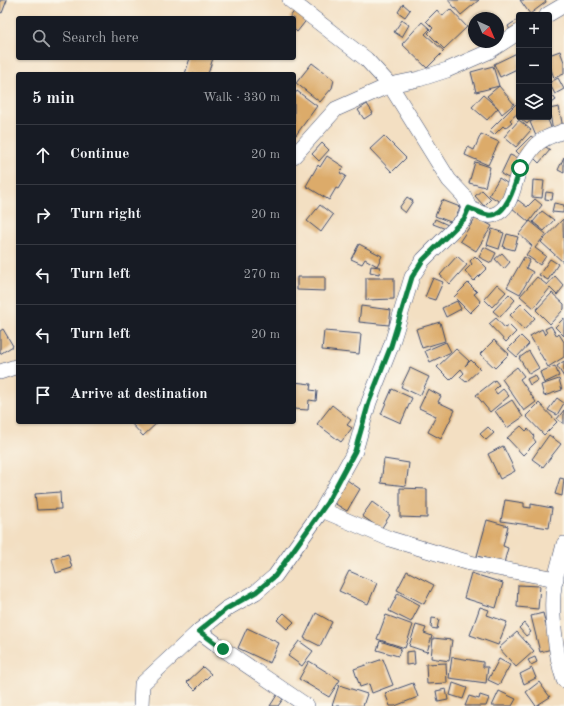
<!DOCTYPE html>
<meta charset="utf-8">
<style>
body{margin:0;font-family:"Old Standard TT",serif;background:#242831;color:#f1f3f6}
.controls{position:absolute;right:12px;top:12px;display:grid;overflow:hidden;border-radius:4px;box-shadow:0 1px 3px #0004}
.controls button{width:36px;height:36px;display:grid;place-items:center;padding:0;border:0;border-bottom:1px solid #363941;background:#171b24;color:#f1f3f6;font:20px sans-serif}
.compass{position:absolute;left:468px;top:12px;width:36px;height:36px;border-radius:50%;background:#171b24;box-shadow:0 1px 3px #0004;rotate:136deg}
.stop{position:absolute;width:12px;height:12px;margin:-9px;border:3px solid #0b8043;border-radius:50%;background:#fff}
.stop.end{background:#0b8043;border-color:#fff;box-shadow:0 1px 4px #0008}
.list{margin:0;padding:0;list-style:none}
h2{display:flex;justify-content:space-between;align-items:center;height:52px;margin:0;padding:0 16px;font-size:17px}
h2 small{font-size:13px;font-weight:400;color:#9ea1a6}
.list li{display:grid;grid-template-columns:26px 1fr auto;gap:12px;align-items:center;box-sizing:border-box;height:60px;padding:0 16px;border-top:1px solid #363941}
.list b{display:block;font-size:15px;white-space:nowrap}
.list em{font-size:13px;font-style:normal;color:#9ea1a6}
.icon{flex:none;width:22px;height:22px;fill:none;stroke:currentColor;stroke-width:2;stroke-linecap:round;stroke-linejoin:round}
.map{position:relative;flex:none;width:564px;height:706px;overflow:hidden}
.search{position:absolute;background:#171b24;box-shadow:0 1px 3px #0004;left:16px;top:16px;width:280px;height:44px;display:flex;align-items:center;gap:10px;box-sizing:border-box;padding:0 14px;border-radius:4px;color:#9ea1a6;font-size:15px}
.panel{position:absolute;background:#171b24;box-shadow:0 1px 3px #0004;left:16px;top:72px;width:280px;height:352px;border-radius:4px}
.map>svg:first-child{display:block}
.building{fill:#dcab6a}
.lines{fill:none;stroke-linecap:round;stroke-linejoin:round}
.minor-casing{stroke:#3b496d;stroke-width:16}
.minor{stroke:#fff;stroke-width:15}
.route{stroke:#0b8043;stroke-width:5}
</style>
<div class="map">
<svg width="564" height="706" viewBox="0 0 564 706">
<rect width="100%" height="100%" fill="#fbf7ec"/>
<filter id="ink" filterUnits="userSpaceOnUse"><feTurbulence type="fractalNoise" baseFrequency=".025" numOctaves="2"/><feDisplacementMap in="SourceGraphic" scale="8" xChannelSelector="R" yChannelSelector="G"/><feConvolveMatrix kernelMatrix="1 2 1 2 8 2 1 2 1" color-interpolation-filters="sRGB"/></filter>
<filter id="wash" filterUnits="userSpaceOnUse"><feTurbulence type="fractalNoise" baseFrequency=".012" numOctaves="4" result="noise"/><feDisplacementMap in="SourceGraphic" scale="16" xChannelSelector="R" yChannelSelector="G"/><feGaussianBlur stdDeviation="0.9" result="paint"/><feColorMatrix in="noise" values="0 0 0 0 0 0 0 0 0 0 0 0 0 0 0 0 0 1.4 0 .05"/><feComposite in="paint" operator="in"/></filter>
<g filter="url(#wash)">
<rect width="100%" height="100%" fill="#f3dfc2"/>
<g id="blocks">
<g class="building">
<path d="M0,0H7L2,13L0,12Z"/>
<path d="M448,0H479L461,15Z"/>
<path d="M520,0H545L546,2L530,14Z"/>
<path d="M403,4L410,10L405,17L398,12Z"/>
<path d="M296,9L308,18L297,32L294,29V18H289Z"/>
<path d="M450,9L467,27L444,49L428,33L433,28L426,21L437,10L442,16Z"/>
<path d="M402,20L409,25L402,37L394,32Z"/>
<path d="M517,20L519,24L510,30L508,26Z"/>
<path d="M422,22L430,29L425,34L444,51L427,68L402,44Z"/>
<path d="M560,51L564,62V74L554,78L549,63V55Z"/>
<path d="M519,52V68L500,77L494,64Z"/>
<path d="M190,58H213L208,74H185Z"/>
<path d="M312,63L334,80L332,88L320,102L296,83Z"/>
<path d="M493,66L499,86L476,92L471,72Z"/>
<path d="M558,78L564,89L555,94L549,83Z"/>
<path d="M499,86L514,104L502,114L498,108L487,120L472,107L483,95L498,108L487,96Z"/>
<path d="M297,91L317,106L296,135L294,134V95Z"/>
<path d="M549,91L556,100L549,105Z"/>
<path d="M519,101V112L510,120L512,122L505,128L503,126L494,135L489,131Z"/>
<path d="M367,104L373,113L364,119L358,110Z"/>
<path d="M559,107L563,128L553,131L549,109Z"/>
<path d="M523,117H533L527,124L521,119Z"/>
<path d="M540,117H547L552,130L536,136L530,122Z"/>
<path d="M519,120L531,130L516,147L504,137Z"/>
<path d="M481,134L499,142L488,165L465,155L468,147L474,150Z"/>
<path d="M384,136L406,158L392,172L370,149Z"/>
<path d="M531,136L536,140L520,155L516,151Z"/>
<path d="M322,143L329,150L319,161L312,154Z"/>
<path d="M542,144L550,150L539,163L532,156Z"/>
<path d="M510,155L520,159L510,179L501,174Z"/>
<path d="M327,156L344,167L340,173L346,176L338,189L336,188L329,200L306,186L318,165L320,167Z"/>
<path d="M564,157V173L558,170Z"/>
<path d="M475,162L490,167L485,187L469,183Z"/>
<path d="M499,178L510,185L500,202L489,195Z"/>
<path d="M533,180L544,181L542,198L532,197Z"/>
<path d="M482,190L491,199L484,206L475,196Z"/>
<path d="M546,192L553,193L552,200L545,199Z"/>
<path d="M407,197L413,201L405,213L399,208Z"/>
<path d="M535,199L542,205L529,222L512,208L518,200L527,207Z"/>
<path d="M442,200L460,207L453,223L435,216Z"/>
<path d="M554,203L564,205L563,213L552,212Z"/>
<path d="M320,205L333,215L321,232L307,221Z"/>
<path d="M542,211L554,220L544,231L533,222Z"/>
<path d="M476,217L492,226L476,251L460,241Z"/>
<path d="M435,219L448,225L446,229L433,224Z"/>
<path d="M563,219L564,261L563,262L541,242Z"/>
<path d="M530,221L546,234L535,248L546,256L540,265L526,255L532,246L519,234Z"/>
<path d="M492,229L504,233L499,249L487,245Z"/>
<path d="M507,234L518,237L514,250L503,247Z"/>
<path d="M359,244L382,256L377,266L365,259L362,264L351,259Z"/>
<path d="M484,247L496,253L491,263L479,257Z"/>
<path d="M502,253L510,262L504,269L495,259Z"/>
<path d="M457,256L467,265L450,284L440,275Z"/>
<path d="M475,256L487,268L474,281L465,271L472,264L470,261Z"/>
<path d="M524,257L530,260L526,268L533,272L520,294L507,287Z"/>
<path d="M550,259L558,264L548,280L539,275Z"/>
<path d="M371,266L380,267L379,274L370,272Z"/>
<path d="M555,276L564,286L557,295L550,288L534,308L520,296L537,277L547,285Z"/>
<path d="M297,277H325V291L297,290Z"/>
<path d="M366,278H394V299L366,300Z"/>
<path d="M433,278L443,282L435,300L425,297Z"/>
<path d="M468,283L477,292L474,294L481,302L470,313L454,297Z"/>
<path d="M497,284L506,292L492,307L484,299Z"/>
<path d="M552,293L564,304V309L550,324L536,310Z"/>
<path d="M509,294L515,300L500,317L493,311Z"/>
<path d="M457,301L461,309L446,317L442,308Z"/>
<path d="M521,304L535,318L524,330L510,315Z"/>
<path d="M361,306L391,310L389,325L359,322Z"/>
<path d="M496,318L505,328L509,325L516,332L506,342L489,324Z"/>
<path d="M564,318V336L555,327Z"/>
<path d="M440,322L445,341L422,348L416,329Z"/>
<path d="M551,326L557,336L559,334L564,342V357L548,367L530,336L542,329L545,335L547,333L545,329Z"/>
<path d="M3,329L13,346L0,354V331Z"/>
<path d="M324,331L361,334L359,354L322,350Z"/>
<path d="M521,336L529,344L517,357L508,349Z"/>
<path d="M494,340L509,354L495,368L480,354Z"/>
<path d="M446,342L451,352L430,362L425,351Z"/>
<path d="M456,349L469,361L465,366L471,360L480,369L466,382L460,377L464,373L461,369L450,380L437,367Z"/>
<path d="M529,351L539,368L529,374L519,358Z"/>
<path d="M564,361V377L557,366Z"/>
<path d="M555,366L559,376L544,383L540,372Z"/>
<path d="M517,367L524,376L520,379L536,402L524,411L502,379Z"/>
<path d="M410,368L429,377L420,396L401,387Z"/>
<path d="M535,375L538,380L530,385L527,379Z"/>
<path d="M559,379L562,390L544,396L541,385Z"/>
<path d="M495,380L499,385L494,390L497,394L503,389L509,396L490,412L476,395Z"/>
<path d="M294,382L311,384L310,390L317,391L316,401L309,400L308,410L294,409Z"/>
<path d="M392,389L412,398L401,423L381,414Z"/>
<path d="M428,389L441,396L438,402L455,410L441,439L428,432L436,416L419,408Z"/>
<path d="M557,398L564,403L557,415L548,410Z"/>
<path d="M512,400L523,417L507,428L495,411Z"/>
<path d="M539,403L557,422L544,435L526,416Z"/>
<path d="M332,405L351,420L347,425L352,428L341,442L317,424Z"/>
<path d="M564,410V424L557,419Z"/>
<path d="M130,422H158L143,436Z"/>
<path d="M521,426L526,431L528,429L534,436L533,438L536,442L523,455L507,438Z"/>
<path d="M488,427L494,433L486,440L480,434Z"/>
<path d="M549,435L561,444L543,467L532,459Z"/>
<path d="M503,446L515,471L500,479L488,454Z"/>
<path d="M384,459L409,463L406,486L381,483Z"/>
<path d="M560,478L564,479L562,496L555,494Z"/>
<path d="M347,480L360,489L347,511L334,503Z"/>
<path d="M400,488L427,489V518L400,517Z"/>
<path d="M60,492L61,509L37,510L35,494Z"/>
<path d="M505,500L524,503V507L531,508V504L552,508L549,528L501,521Z"/>
<path d="M372,502L390,515L381,529L362,516Z"/>
<path d="M487,520L508,526L503,546L508,548L504,563L477,556Z"/>
<path d="M68,554L72,568L56,573L52,559Z"/>
<path d="M349,571L377,583L368,604L339,591Z"/>
<path d="M407,571L434,585L424,604L397,590Z"/>
<path d="M471,573L503,583L496,608L464,598Z"/>
<path d="M518,585L540,586L538,609L517,607Z"/>
<path d="M398,593L420,605L411,622L389,611Z"/>
<path d="M480,607L489,610L487,615L507,622L498,645L470,635Z"/>
<path d="M284,613L294,622L287,629L277,620Z"/>
<path d="M316,613L332,622L320,646L304,638Z"/>
<path d="M543,613L552,649L540,652L531,616Z"/>
<path d="M386,615L413,625L405,648L377,639Z"/>
<path d="M432,618L439,619L437,629L431,628Z"/>
<path d="M524,623L531,632L526,636L519,628Z"/>
<path d="M416,625L426,628L424,633L432,636L427,652L409,646Z"/>
<path d="M247,628L279,643L270,663L238,648Z"/>
<path d="M517,632L534,651L516,667L499,648Z"/>
<path d="M433,638L452,640L449,661L431,658Z"/>
<path d="M299,641L313,651L302,666L288,656Z"/>
<path d="M380,641L401,648L398,656L377,650Z"/>
<path d="M414,651L415,664L406,665V652Z"/>
<path d="M452,657L483,662V667H488L486,683L449,678Z"/>
<path d="M535,657L537,662L531,665L528,660Z"/>
<path d="M383,659L393,685L372,693L369,684L360,687L354,669Z"/>
<path d="M499,659L510,665L499,685L488,680Z"/>
<path d="M309,661L340,680L329,697L299,679Z"/>
<path d="M446,663L447,683L427,684L426,664Z"/>
<path d="M203,667L211,674L195,690L187,682Z"/>
<path d="M532,668L536,678L524,684L520,674Z"/>
<path d="M539,682L550,697L536,706L526,692Z"/>
<path d="M413,683L418,697L395,706H390L385,693Z"/>
<path d="M453,683L467,688L463,699L450,695Z"/>
<path d="M339,685L367,694L363,706H332Z"/>
<path d="M446,689L448,700L438,702L436,691Z"/>
<path d="M499,691L516,699L512,706H492Z"/>
<path d="M277,695L283,699L278,706H270Z"/>
<path d="M480,695L489,698L486,706H465L469,696L479,699Z"/>
</g>
</g>
</g>
<g filter="url(#ink)">
<use href="#blocks" fill-opacity="0" stroke="#3b496d" stroke-width="1"/>
<g class="lines">
<defs>
<g id="minor">
<path d="M547,15L564,5"/>
<path d="M294,156L336,109L390,85L419,79L447,70L488,52L519,32"/>
<path d="M469,208C476,211 486,217 493,215C513,209 513,183 520,168C524,161 529,153 534,147C542,138 553,135 564,131"/>
<path d="M0,372L18,366"/>
<path d="M322,510L390,539L470,563L556,579"/>
<path d="M564,544C561,558 556,572 554,586C550,610 556,657 564,680"/>
<path d="M199,631L223,649L307,706"/>
<path d="M141,706L142,684L199,631L226,609L256,592L275,576L322,510L355,451L369,402L391,346L412,277L423,260L464,219L469,208L464,196L449,180L390,85L366,59L290,0"/>
</g>
</defs>
<use href="#minor" class="minor-casing"/>
<use href="#minor" class="minor"/>
</g>
</g>
<g class="lines" filter="url(#ink)">
<path class="route" d="M223,649L199,631L226,609L256,592L275,576L327,503L355,451L369,402L391,346L412,277L423,260L464,219L469,208C475,210 482,214 488,215C507,218 516,182 520,168"/>
</g>
</svg>
<div class="controls">
<button>+</button>
<button>−</button>
<button><svg class="icon" aria-label="layers" viewBox="0 0 24 24"><path d="M12 4l9 5-9 5-9-5zM3 14l9 5 9-5"/></svg></button>
</div>
<svg class="compass" viewBox="-18 -18 36 36"><path d="M0-13l5 13h-10z" fill="#e53935"/><path d="M0 13l5-13h-10z" fill="#9ea1a6"/></svg>
<div class="stop" style="left:520px;top:168px"></div>
<div class="stop end" style="left:223px;top:649px"></div>
<div class="search"><svg class="icon" aria-label="search" viewBox="0 0 24 24"><circle cx="10" cy="10" r="6"/><path d="M15 15l6 6"/></svg>Search here</div>
<section class="panel">
<h2>5 min<small>Walk · 330 m</small></h2>
<ul class="list">
<li><svg class="icon" aria-label="ahead" viewBox="0 0 24 24"><path d="M12 20V5M6 11l6-6 6 6"/></svg><div><b>Continue</b></div><em>20 m</em></li>
<li><svg class="icon" aria-label="right" viewBox="0 0 24 24"><path d="M7 20v-9h11M14 6l5 5-5 5"/></svg><div><b>Turn right</b></div><em>20 m</em></li>
<li><svg class="icon" aria-label="left" viewBox="0 0 24 24"><path d="M17 20v-9H6M10 6l-5 5 5 5"/></svg><div><b>Turn left</b></div><em>270 m</em></li>
<li><svg class="icon" aria-label="left" viewBox="0 0 24 24"><path d="M17 20v-9H6M10 6l-5 5 5 5"/></svg><div><b>Turn left</b></div><em>20 m</em></li>
<li><svg class="icon" aria-label="arrive" viewBox="0 0 24 24"><path d="M6 21V4h12l-3 4 3 4H6"/></svg><div><b>Arrive at destination</b></div></li>
</ul>
</section>
</div>
